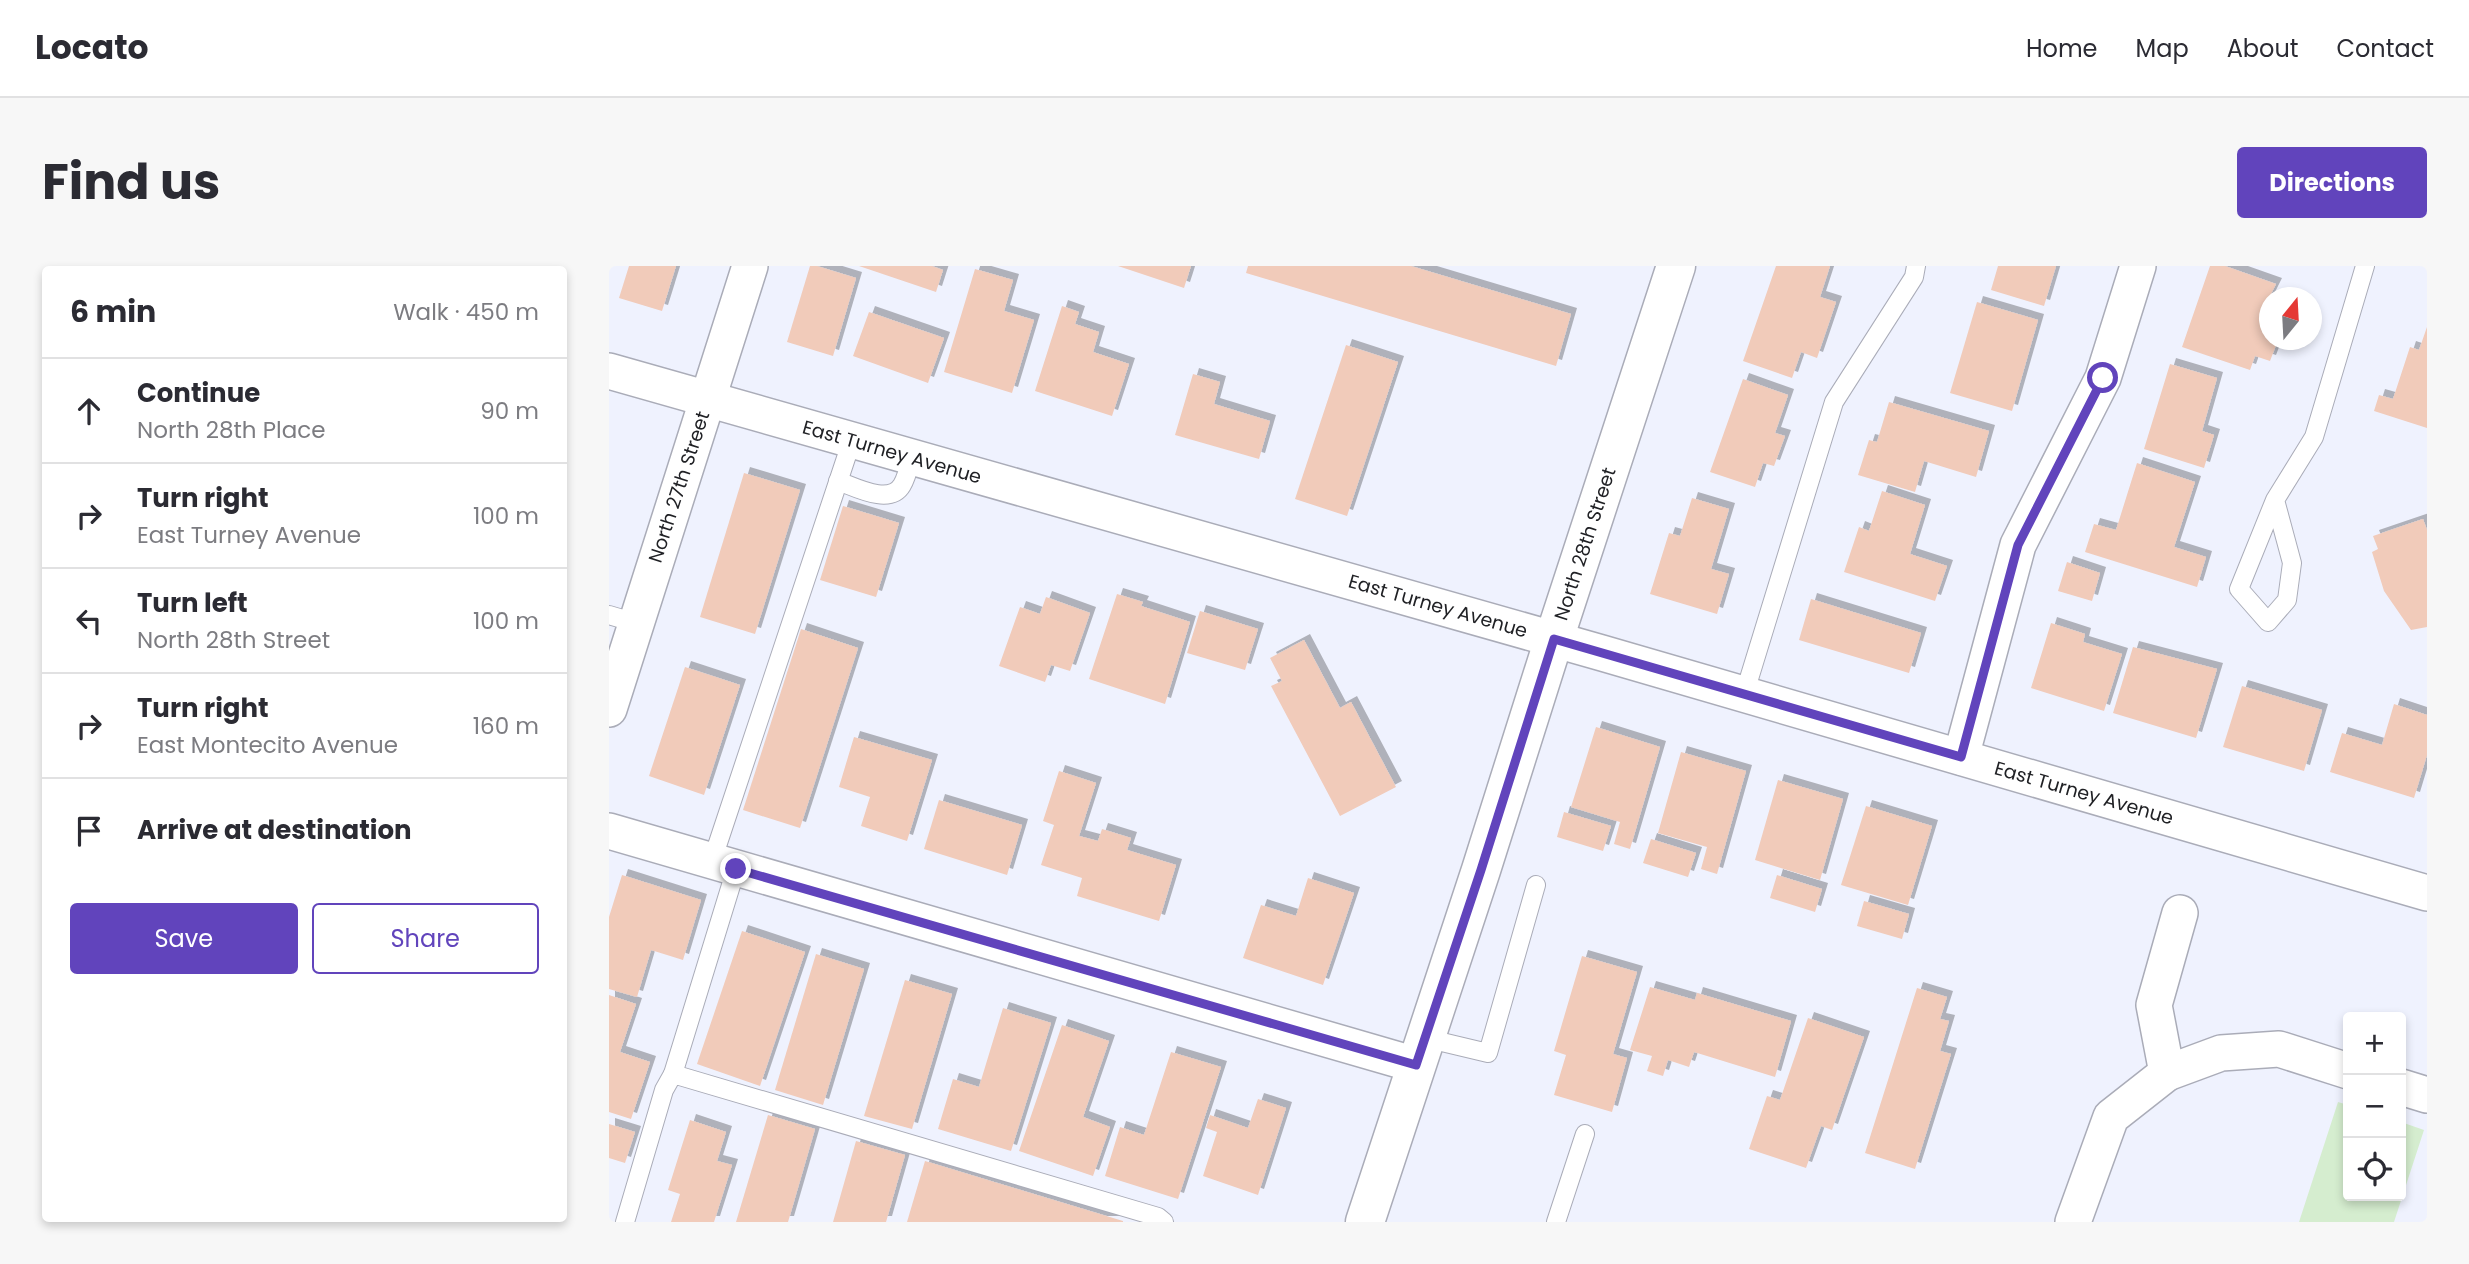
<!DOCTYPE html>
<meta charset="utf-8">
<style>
body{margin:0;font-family:Poppins,sans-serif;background:#f7f7f7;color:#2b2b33}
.controls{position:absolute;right:21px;bottom:21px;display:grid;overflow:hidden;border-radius:7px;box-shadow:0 4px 10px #0003}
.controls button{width:63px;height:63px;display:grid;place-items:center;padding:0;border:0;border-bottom:2px solid #e1e1e2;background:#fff;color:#2b2b33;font:35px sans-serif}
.compass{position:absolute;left:1650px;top:21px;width:63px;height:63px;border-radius:50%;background:#fff;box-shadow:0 4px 10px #0003;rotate:18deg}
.stop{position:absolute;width:21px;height:21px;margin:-16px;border:5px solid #6144bc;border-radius:50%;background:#fff}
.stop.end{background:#6144bc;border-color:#fff;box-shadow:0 2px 7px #0008}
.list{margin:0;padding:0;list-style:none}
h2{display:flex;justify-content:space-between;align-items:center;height:91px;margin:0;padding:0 28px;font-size:30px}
h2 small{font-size:23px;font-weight:400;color:#7c7c81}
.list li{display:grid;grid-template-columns:46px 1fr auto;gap:21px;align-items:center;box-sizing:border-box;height:105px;padding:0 28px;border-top:2px solid #e1e1e2}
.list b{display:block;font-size:26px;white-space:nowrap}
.list p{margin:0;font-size:23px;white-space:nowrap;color:#7c7c81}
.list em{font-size:23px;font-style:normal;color:#7c7c81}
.actions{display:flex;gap:14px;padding:21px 28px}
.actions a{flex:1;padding:16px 0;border:2px solid #6144bc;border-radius:7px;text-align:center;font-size:24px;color:#6144bc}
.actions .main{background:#6144bc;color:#fff}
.icon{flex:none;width:38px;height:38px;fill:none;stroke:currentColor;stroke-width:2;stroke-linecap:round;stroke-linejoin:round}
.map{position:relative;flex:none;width:1818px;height:956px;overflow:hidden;border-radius:7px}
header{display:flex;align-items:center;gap:42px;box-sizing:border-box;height:98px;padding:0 35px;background:#fff;border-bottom:2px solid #e1e1e2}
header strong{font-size:33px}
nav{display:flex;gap:38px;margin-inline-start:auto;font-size:24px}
.intro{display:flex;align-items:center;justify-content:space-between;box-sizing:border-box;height:168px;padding:0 42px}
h1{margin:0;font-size:49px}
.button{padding:18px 32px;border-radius:7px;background:#6144bc;color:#fff;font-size:24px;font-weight:700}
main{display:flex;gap:42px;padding:0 42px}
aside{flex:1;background:#fff;border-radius:7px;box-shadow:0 4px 10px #0003}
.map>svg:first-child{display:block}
.green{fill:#d5edcf}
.building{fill:#f1cbba;filter:url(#shadow)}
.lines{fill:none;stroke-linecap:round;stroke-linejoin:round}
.lane-casing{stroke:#aaacb8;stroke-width:20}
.street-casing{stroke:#aaacb8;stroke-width:38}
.secondary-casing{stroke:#aaacb8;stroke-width:41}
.lane{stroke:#fff;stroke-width:18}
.street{stroke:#fff;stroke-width:35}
.secondary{stroke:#fff;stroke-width:38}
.route{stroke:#6144bc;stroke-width:9}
.labels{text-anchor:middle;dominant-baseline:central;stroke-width:7;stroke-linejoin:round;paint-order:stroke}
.street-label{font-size:19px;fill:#202125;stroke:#fff}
</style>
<header>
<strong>Locato</strong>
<nav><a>Home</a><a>Map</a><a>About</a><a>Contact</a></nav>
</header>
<div class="intro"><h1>Find us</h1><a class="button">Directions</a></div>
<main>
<aside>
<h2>6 min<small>Walk · 450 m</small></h2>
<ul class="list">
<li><svg class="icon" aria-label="ahead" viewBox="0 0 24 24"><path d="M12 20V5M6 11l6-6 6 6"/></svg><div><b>Continue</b><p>North 28th Place</p></div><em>90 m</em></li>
<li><svg class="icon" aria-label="right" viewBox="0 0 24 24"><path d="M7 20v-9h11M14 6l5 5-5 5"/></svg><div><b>Turn right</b><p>East Turney Avenue</p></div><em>100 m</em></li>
<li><svg class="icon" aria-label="left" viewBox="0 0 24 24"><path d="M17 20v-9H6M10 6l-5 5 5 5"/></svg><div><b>Turn left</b><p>North 28th Street</p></div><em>100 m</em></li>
<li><svg class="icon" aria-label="right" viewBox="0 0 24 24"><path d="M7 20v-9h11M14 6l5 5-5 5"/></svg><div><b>Turn right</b><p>East Montecito Avenue</p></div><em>160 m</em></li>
<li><svg class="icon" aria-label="arrive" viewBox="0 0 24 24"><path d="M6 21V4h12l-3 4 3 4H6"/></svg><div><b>Arrive at destination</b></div></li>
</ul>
<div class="actions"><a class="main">Save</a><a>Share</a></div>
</aside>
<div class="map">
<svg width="1818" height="956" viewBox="0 0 1818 956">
<defs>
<filter id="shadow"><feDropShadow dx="6" dy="-6" stdDeviation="0" flood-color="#0004"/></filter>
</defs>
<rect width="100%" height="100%" fill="#eff2fe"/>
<path class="green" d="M1729,836L1739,839V930H1792V856L1815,864L1785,956H1690Z"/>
<g class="building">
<path d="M20,0H67L53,45L10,32Z"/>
<path d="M201,0H208L247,12L224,90L178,76Z"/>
<path d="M250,0H323L334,4L327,26Z"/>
<path d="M509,0H582L575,22Z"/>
<path d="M639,0H802L962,48L947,100L637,7Z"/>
<path d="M1167,0H1221L1211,31L1227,36L1208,92L1192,86L1183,112L1134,95Z"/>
<path d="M1389,0H1447L1435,40L1382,24Z"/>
<path d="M1601,0H1616L1667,18L1660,32V74H1669L1661,95L1646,90L1641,104L1573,81Z"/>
<path d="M366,3L404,14L395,45L425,54L403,127L335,106Z"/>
<path d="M1368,36L1429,54L1403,145L1341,127Z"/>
<path d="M453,40L470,46L466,58L490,66L484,86L520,98L503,150L426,125Z"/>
<path d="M260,46L335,72L319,117L244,90Z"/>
<path d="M1818,61V162L1765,145L1770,129L1784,133L1801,81L1810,84Z"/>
<path d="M737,79L789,96L738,250L686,233Z"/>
<path d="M1561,98L1608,112L1593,165L1605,169L1595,202L1535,183Z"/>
<path d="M584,108L611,116L605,138L661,155L650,193L566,169Z"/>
<path d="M1134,113L1179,129L1166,167L1176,170L1165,200L1154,197L1146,221L1101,206Z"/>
<path d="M1280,136L1380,165L1367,211L1315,195L1306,226L1249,209L1260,174L1268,176Z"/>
<path d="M1528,197L1586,216L1565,281L1597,291L1588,321L1476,286L1485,258L1507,264Z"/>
<path d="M135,207L191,224L146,368L91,351Z"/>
<path d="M1273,225L1316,239L1301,288L1338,300L1326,335L1235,306L1250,261L1260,265Z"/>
<path d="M1083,232L1120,243L1102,303L1120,308L1108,348L1041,328L1060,267L1071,270Z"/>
<path d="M234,240L290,257L267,331L211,314Z"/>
<path d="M1814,253L1818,264V361L1802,364L1775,325L1763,286L1769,283L1764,270Z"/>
<path d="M1458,296L1491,307L1483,335L1449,325Z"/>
<path d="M508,328L534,336L532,340L581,356L556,438L480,413Z"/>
<path d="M437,331L481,347L461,405L442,399L436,416L390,400L411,341L431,348Z"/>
<path d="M1202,333L1312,367L1300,407L1190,374Z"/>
<path d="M591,345L649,363L636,404L578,387Z"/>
<path d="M1442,357L1476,368L1474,376L1513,388L1495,445L1422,422Z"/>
<path d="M192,363L249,382L191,562L134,544Z"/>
<path d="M695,374L731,442L742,436L787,521L731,550L662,420L673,415L661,392Z"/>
<path d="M1524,381L1608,403L1587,472L1504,447Z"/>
<path d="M76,401L131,419L95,529L40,510Z"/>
<path d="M1633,420L1713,444L1695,505L1614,481Z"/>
<path d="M1785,438L1818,449V489L1805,532L1721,506L1733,467L1773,479Z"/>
<path d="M987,461L1051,481L1021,583L1005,578L1011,556L962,541Z"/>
<path d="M245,471L323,494L298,575L252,560L261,531L230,521Z"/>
<path d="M1072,486L1137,505L1108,608L1092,603L1098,581L1049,567Z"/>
<path d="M450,505L487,517L470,570L489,575L493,563L522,572L518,584L567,599L550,655L468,630L473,612L432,599L445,559L434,555Z"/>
<path d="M1169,514L1234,533L1211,614L1146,594Z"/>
<path d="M330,534L413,559L398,609L315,583Z"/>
<path d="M1257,540L1323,560L1299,639L1232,619Z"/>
<path d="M955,546L1002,560L994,585L948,571Z"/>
<path d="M1042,573L1087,587L1079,611L1034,597Z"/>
<path d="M13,609L92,634L74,694L42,684L28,731L0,723V651Z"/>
<path d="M1168,609L1213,623L1206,646L1161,632Z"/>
<path d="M699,612L745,627L714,719L634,692L652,639L687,650Z"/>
<path d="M1255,635L1300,648L1293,673L1248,660Z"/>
<path d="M133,665L196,686L151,820L88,798Z"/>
<path d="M207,688L255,703L214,839L166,824Z"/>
<path d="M973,690L1028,706L1004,788L1018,792L1003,846L945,829L957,789L945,785Z"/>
<path d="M296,714L343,728L303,863L255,850Z"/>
<path d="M1041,721L1086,734L1088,727L1182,755L1166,811L1085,786L1080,801L1059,794L1054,810L1038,805L1043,790L1021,784Z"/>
<path d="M1308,722L1338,731L1331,753L1340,755L1331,785L1342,788L1306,903L1256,887Z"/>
<path d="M0,729L27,738L11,786L41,796L22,853L0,846Z"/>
<path d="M394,742L442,757L402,885L329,863L344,813L370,821Z"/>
<path d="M1199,752L1255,771L1223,864L1212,860L1197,902L1140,883L1158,830L1171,834Z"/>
<path d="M453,759L500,775L474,851L501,861L484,910L410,885Z"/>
<path d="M562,786L612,801L569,933L496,910L511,861L535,869Z"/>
<path d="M649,833L677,842L649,929L594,910L608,866L597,862L601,849L639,862Z"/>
<path d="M159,849L206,863L179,956H127Z"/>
<path d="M81,854L117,866L108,895L123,899L105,956H62L71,928L59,924Z"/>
<path d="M0,858L26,866L16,897L0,892Z"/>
<path d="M247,875L296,889L277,956H224Z"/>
<path d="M316,895L514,955V956H298Z"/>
</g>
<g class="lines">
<defs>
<g id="lane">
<path d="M229,215C246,221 281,240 293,219C298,211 300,200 302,192"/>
<path d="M1666,234L1683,297L1678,334L1659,356L1630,323L1666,234L1705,171L1756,0"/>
<path d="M0,349L27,357"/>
<path d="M1135,429L1225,136L1305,11L1307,0"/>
<path d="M103,595L243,174"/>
<path d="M816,772L879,787L927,619"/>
<path d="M64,808L127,603"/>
<path d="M16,956L55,824L64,808L549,951L555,956"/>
<path d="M947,956L976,868"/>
</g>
<g id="street">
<path d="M0,105L993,387L1818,627"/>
<path d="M0,443L141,0"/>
<path d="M1352,491L1409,279L1494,112L1529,0"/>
<path d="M0,565L807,799"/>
<path d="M1558,807L1612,787L1670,783L1739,805"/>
<path d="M1792,821L1818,829"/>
<path d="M1464,956L1502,851L1558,807L1545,739L1571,647"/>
</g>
<path id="secondary" d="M756,956L872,604L945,373L1067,0"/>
</defs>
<use href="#lane" class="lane-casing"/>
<use href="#street" class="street-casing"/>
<use href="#secondary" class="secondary-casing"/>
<use href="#lane" class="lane"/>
<use href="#street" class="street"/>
<use href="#secondary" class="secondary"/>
</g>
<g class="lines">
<path class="route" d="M127,603L807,799L872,604L945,373L1352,491L1409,279L1494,112"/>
</g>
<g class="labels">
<g class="street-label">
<text transform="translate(283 186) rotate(16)">East Turney Avenue</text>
<text transform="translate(70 221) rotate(-72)">North 27th Street</text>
<text transform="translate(976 278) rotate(-72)">North 28th Street</text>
<text transform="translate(829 340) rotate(16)">East Turney Avenue</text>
<text transform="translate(1475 527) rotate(16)">East Turney Avenue</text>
</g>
</g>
</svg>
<div class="controls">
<button>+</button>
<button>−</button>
<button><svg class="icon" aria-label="locate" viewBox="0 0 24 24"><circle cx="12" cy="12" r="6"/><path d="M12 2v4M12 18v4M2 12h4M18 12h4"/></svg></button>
</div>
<svg class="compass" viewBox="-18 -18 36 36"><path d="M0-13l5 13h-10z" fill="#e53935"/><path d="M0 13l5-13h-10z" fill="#7c7c81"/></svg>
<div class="stop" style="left:1494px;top:112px"></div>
<div class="stop end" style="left:127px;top:603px"></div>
</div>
</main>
